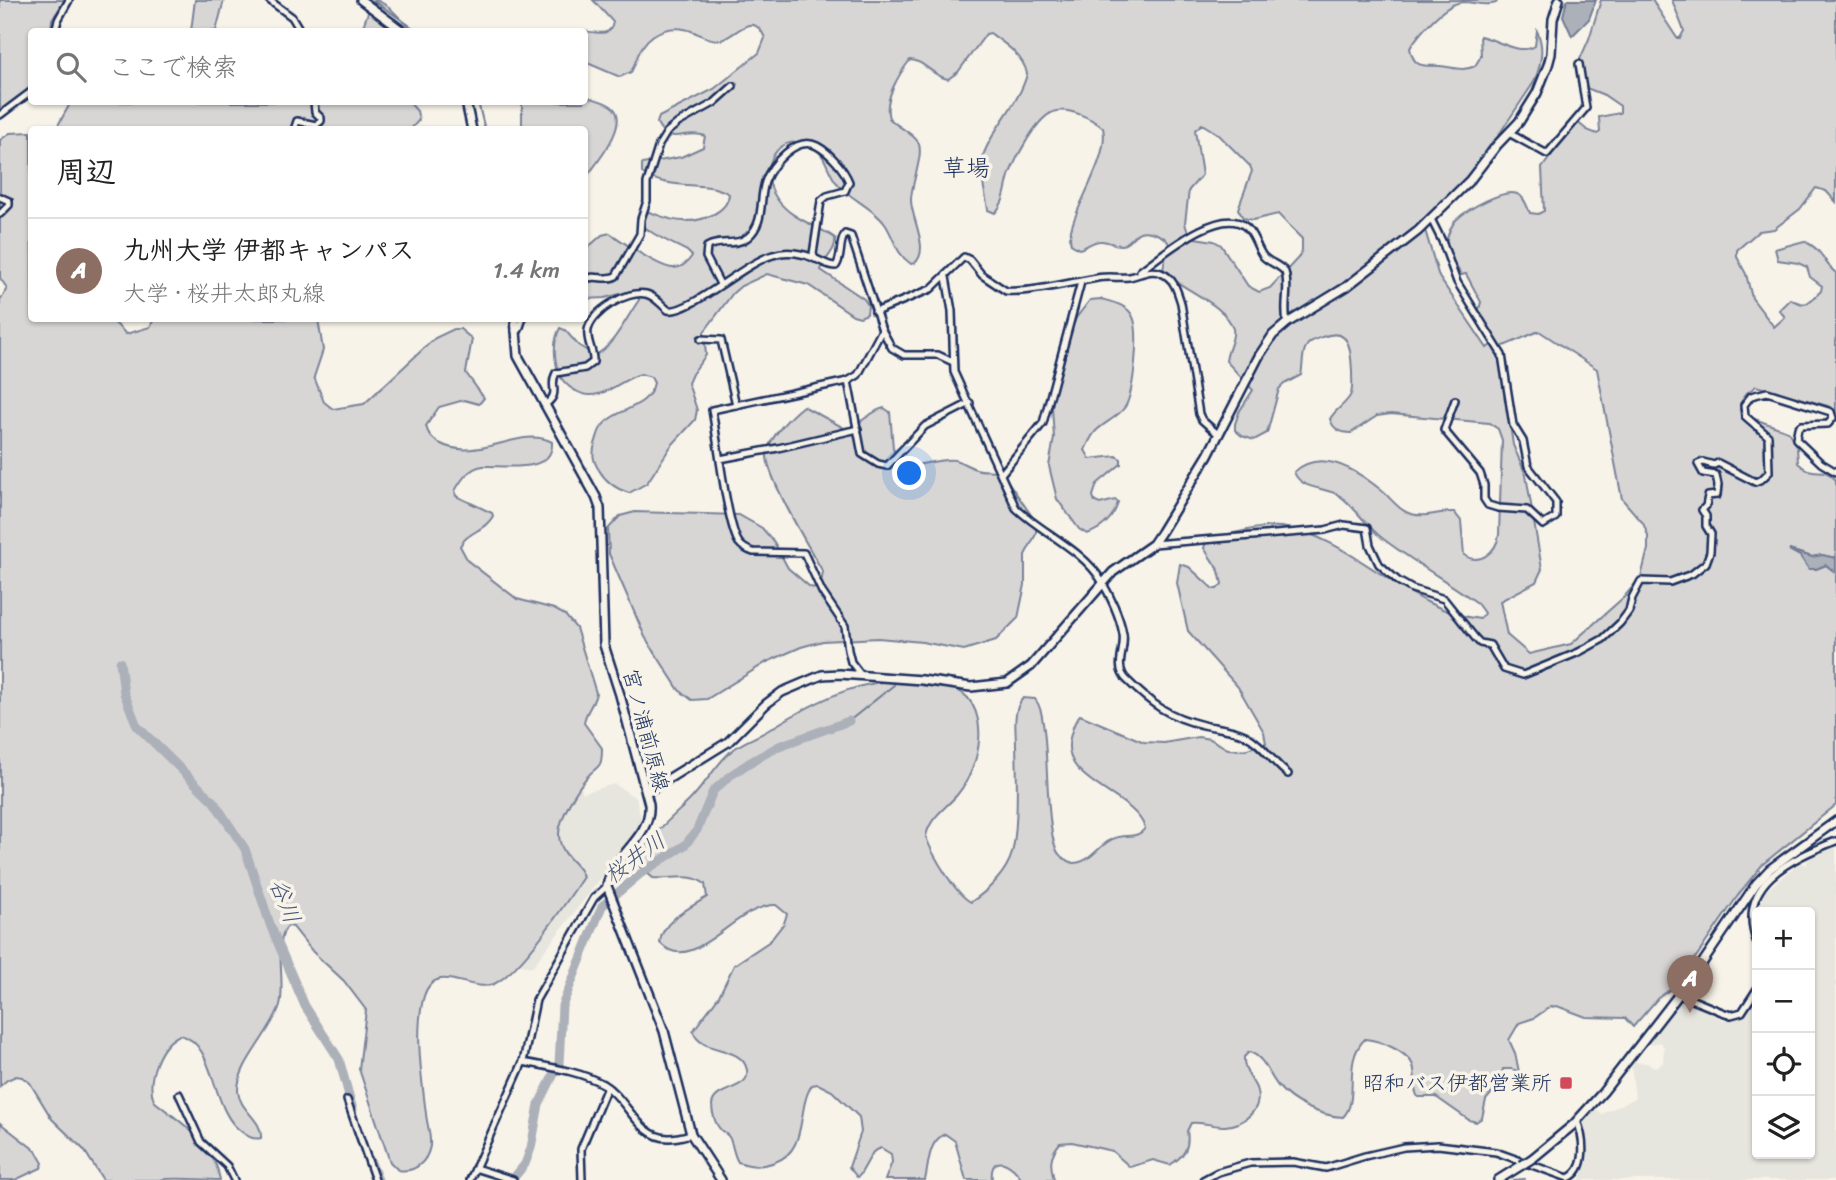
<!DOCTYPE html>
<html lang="ja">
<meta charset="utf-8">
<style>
body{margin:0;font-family:Sriracha,"Klee One",sans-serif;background:#f2f2f2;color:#222}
.controls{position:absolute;right:21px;bottom:21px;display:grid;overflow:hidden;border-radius:7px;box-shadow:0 2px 5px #0004}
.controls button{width:63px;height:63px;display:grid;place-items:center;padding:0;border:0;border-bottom:2px solid #e0e0e0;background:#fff;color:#222;font:35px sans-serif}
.you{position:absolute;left:910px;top:474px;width:24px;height:24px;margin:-18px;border:5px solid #fff;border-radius:50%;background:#1a73e8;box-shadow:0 0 0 10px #1a73e833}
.badge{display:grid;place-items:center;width:46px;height:46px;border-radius:50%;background:#b45309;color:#fff;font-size:23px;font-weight:700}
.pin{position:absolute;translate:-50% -58px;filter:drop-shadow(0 2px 4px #0008)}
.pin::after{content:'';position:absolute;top:37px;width:24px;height:21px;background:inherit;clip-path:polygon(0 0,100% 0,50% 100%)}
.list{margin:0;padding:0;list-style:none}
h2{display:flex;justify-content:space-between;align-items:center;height:91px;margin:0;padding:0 28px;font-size:30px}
h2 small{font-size:23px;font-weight:400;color:#767676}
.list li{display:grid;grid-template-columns:46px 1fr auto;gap:21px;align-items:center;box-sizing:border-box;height:105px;padding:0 28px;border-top:2px solid #e0e0e0}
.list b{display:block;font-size:26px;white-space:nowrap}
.list p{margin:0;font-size:23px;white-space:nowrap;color:#767676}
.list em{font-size:23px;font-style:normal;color:#767676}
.icon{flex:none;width:38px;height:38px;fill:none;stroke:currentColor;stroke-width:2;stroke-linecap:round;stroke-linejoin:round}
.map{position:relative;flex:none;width:1836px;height:1180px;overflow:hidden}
.search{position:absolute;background:#fff;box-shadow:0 2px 5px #0004;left:28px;top:28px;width:560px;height:77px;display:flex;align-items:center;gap:18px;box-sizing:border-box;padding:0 24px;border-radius:7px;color:#767676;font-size:26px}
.panel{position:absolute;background:#fff;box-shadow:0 2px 5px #0004;left:28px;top:126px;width:560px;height:196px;border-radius:7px}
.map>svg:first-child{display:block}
.built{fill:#e6e5de}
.green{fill:#d7d6d4;stroke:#798299;stroke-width:2;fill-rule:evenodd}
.water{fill:#acb0b9;stroke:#727c95;stroke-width:2}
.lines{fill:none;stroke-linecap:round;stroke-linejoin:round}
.stream{stroke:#727c95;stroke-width:2}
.river{stroke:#acb0b9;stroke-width:9}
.street-casing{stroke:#1b2f5e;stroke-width:10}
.secondary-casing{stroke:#1b2f5e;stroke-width:12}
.street{stroke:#f7f3e8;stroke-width:5}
.secondary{stroke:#f7f3e8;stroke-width:7}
.secondary-bridge-casing{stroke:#1b2f5e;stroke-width:12;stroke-linecap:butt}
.secondary-bridge{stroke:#f7f3e8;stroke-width:7}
.poi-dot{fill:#d1495b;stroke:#f7f3e8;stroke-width:2.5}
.labels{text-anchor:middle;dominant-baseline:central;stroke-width:7;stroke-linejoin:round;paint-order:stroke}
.street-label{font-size:21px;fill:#1b2f5e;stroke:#f7f3e8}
.poi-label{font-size:21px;fill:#1b2f5e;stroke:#f7f3e8;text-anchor:end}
.water-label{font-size:23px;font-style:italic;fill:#465679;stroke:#f7f3e8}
.quarter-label{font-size:24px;fill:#1b2f5e;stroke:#f7f3e8}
</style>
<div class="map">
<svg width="1836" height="1180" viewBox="0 0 1836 1180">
<rect width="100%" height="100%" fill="#f7f3e8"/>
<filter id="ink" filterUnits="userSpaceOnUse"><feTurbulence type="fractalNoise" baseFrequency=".0143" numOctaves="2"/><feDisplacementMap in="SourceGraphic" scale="14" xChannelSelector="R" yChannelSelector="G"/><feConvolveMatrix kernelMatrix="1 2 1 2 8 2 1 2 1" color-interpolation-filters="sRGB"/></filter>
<g filter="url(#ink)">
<g class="built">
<path d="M575,772L583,793L614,784L636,798L641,819L628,843L532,967L475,956Z"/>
<path d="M1836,846V1180H1580L1587,1161L1579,1137V1125L1597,1109L1602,1114L1635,1098L1631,1064L1633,1062L1646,1063L1655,1067L1663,1063L1664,1048L1661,1042L1651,1044L1645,1042L1680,997L1723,1020L1747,1014L1757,995V1154H1810V912H1759V902L1762,894L1797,865L1803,863L1807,866V861L1812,857Z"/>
</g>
<g class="green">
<path d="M0,0H66L52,19L51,31L32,32L31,88L18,103L0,112Z"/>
<path d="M195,0H224L216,31H191Z"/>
<path d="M377,0L389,7L413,31L361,32L372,1Z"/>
<path d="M593,0H1498L1496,3C1484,7 1475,2 1463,2C1445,3 1419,33 1410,48C1414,70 1425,65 1440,66C1453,67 1463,72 1475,66L1481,56L1480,36C1496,39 1520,56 1535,46L1537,31C1545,48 1541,66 1534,82L1480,163L1450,195L1422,220L1439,277L1487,348L1496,341L1478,313L1481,302L1466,274L1461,275C1456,265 1445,250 1447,239C1448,234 1452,224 1456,220C1466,210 1507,186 1519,195C1525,198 1527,207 1530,213L1538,214L1544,211L1542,168L1576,121L1587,130L1597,134L1600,132L1599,117L1620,113V106L1604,95L1584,87L1577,66L1589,39L1601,0H1652L1677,38H1680L1684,31L1672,0H1836V202L1826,191L1816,188L1800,209L1774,229L1759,231L1737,250V257L1746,274L1752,298L1774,327L1785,317L1779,310L1790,299C1807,308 1808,303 1821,291L1822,286L1810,277L1807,267L1798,263L1778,260L1775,249L1804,241C1825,251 1822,262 1836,273V412L1828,406L1756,386L1744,395L1740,410L1749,417L1788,431L1797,447L1798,463C1801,465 1804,469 1808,470C1821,474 1823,467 1836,480V558L1822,555L1812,557L1793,551L1800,556L1809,569H1816L1826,565L1836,573V805L1763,864L1741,891L1677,985L1658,998L1633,1027L1625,1018L1586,1017L1557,1006L1550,1007L1534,1018L1519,1023L1509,1040L1515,1053L1519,1072L1512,1069H1503L1500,1083L1486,1100L1482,1118L1476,1122L1469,1120L1436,1097H1418C1412,1088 1416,1080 1414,1070C1413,1053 1379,1040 1365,1039C1341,1062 1361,1099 1343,1117C1320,1116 1292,1103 1278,1086C1268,1074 1265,1057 1249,1052L1244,1057C1243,1070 1251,1077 1256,1088C1264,1109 1244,1125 1225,1126C1214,1127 1203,1121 1191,1123L1187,1131C1190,1148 1184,1156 1170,1165L1153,1160L1130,1167L1112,1151L1072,1142L1060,1143C1049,1156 1050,1164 1054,1180H1022C1013,1163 989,1151 992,1180H966L955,1141L945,1134C928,1141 929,1164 925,1180H885L892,1162L891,1154L881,1148L873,1152L860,1175L857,1177L849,1167L861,1132L859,1117L832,1091L818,1084L812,1085C796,1108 809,1150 775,1162C761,1167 752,1167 738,1162C733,1154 733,1144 729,1137C726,1133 724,1133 721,1130C715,1124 712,1113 712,1105C714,1086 751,1091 747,1070C742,1044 700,1055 693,1031L719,996L734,965L770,941L784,923L787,914L776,905C734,904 693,978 660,943C661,921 691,907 707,897L705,884C690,872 671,880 653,878L640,867L639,862C645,838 672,818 689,801C704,786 715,766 730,752C741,742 755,738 767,731C817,700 871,671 932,683C957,688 972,692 978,720C983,745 973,776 957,795C945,809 929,818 926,837C932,854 956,895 971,902C988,891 1007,872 1012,853C1019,827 1017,773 1016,745C1016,729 1012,711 1023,698L1035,699C1042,708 1042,718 1044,730C1048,756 1046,838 1059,854C1062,858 1068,861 1073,863C1092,863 1099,843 1115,838C1126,834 1138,839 1145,828C1133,792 1055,782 1071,734C1073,726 1075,720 1080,715L1144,742L1164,743L1198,737L1210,739L1228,749L1244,750L1266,743L1264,732L1238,687L1188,631L1177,583L1180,564L1189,567L1213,589H1217L1222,584L1219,571L1204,548L1207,538C1231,535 1257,525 1281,527C1353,536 1407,611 1480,619L1484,613L1476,602C1445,580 1412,561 1382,538C1366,526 1356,508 1340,496C1326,486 1301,491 1294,472C1321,447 1358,471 1381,490C1390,497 1396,507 1406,512C1423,520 1437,511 1454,512L1461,521L1464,555C1480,566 1496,552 1499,535L1502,440L1498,429L1489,423L1391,414L1377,416L1351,433C1341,433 1333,429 1330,419C1335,409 1347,404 1351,394C1353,387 1352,379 1352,372C1351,351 1351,326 1322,337C1315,340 1308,341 1305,349C1302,356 1303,367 1301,375L1284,384L1279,389L1267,433L1254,440L1242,436L1235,430V424L1239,412L1253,390L1226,361C1227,350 1235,339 1233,329C1227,305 1181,289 1164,272C1161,261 1169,255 1169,245C1168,236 1147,229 1140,232C1132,235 1131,243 1122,245C1114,246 1107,240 1100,241C1092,241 1086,248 1079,249L1071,244C1063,221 1111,161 1103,128C1093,119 1068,106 1053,112C1036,119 1017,156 1010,173C1005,187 1006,202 995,213L988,210C986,194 978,171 983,156C993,126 1019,105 1027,74C1024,56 1004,43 990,33L986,34L958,72L948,79C933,77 924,60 910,60C899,74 883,100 889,118C897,127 912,132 918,142C925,154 910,186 911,201C912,220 930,250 915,263L911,264C895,253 895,239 885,224C873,207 849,199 836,182C827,171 826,154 813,147C778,128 756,169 777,199C792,220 815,224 835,238C837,251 824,258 821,270L864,299L868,305L867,314L860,317L853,315L808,285L767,274L741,286L733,293L704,332L706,355L692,374L688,383L697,410L695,420L671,446L647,483L629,493C616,489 606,482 599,470C593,461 592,454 595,444C597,439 598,432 601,428C614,407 648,411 654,383L651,377L641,374C619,379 601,405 576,391C568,387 561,380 558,371C554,357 553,341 560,328L565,330L578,345L594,355C611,351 628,315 639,300V294L631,291L605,298L585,299V250L602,235L610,233C623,242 660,269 674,268C683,268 688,262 692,256L687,251C674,244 644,232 638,219L644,213L649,212C661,216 674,222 687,221C703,221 728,212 729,194C706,179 671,192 642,173V164L681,157L703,147L705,136C687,128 669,148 657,123L659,117L714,89L759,53L765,38C753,9 736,36 721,40C710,40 703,36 694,32C676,24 654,29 643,46C637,54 636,63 631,72L620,77L585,62L583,31C595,32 611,38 613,22ZM1202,124L1218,134L1250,166L1252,171L1238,209L1243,218L1253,220L1278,214L1302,239V250L1298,258L1270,288L1259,292L1248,286L1221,245L1214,241L1195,238L1187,230L1185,223L1189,190L1202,175L1195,130ZM1539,331L1597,369L1622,499L1643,523L1648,536V549L1641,577L1624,597L1571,644L1529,654L1507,635L1500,601L1536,582L1542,569L1526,475L1513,445L1499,348Z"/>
<path d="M585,96C593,99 604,101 611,106C633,121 595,165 585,179L584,130L522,129V102H584Z"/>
<path d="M71,102H409L417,111L419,120L410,130H53L57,127Z"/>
<path d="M31,132L32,318L111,319L126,334L150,327L154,319H318L323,350L314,377L324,402L333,409L364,404L435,338L454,329H460L472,339L466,373L484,398L479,404L464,400L439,407L426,426C428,434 431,438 439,443C478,464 520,425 552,442C554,475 502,465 483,466C469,468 461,480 455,491L456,496L492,513L493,516C485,531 467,532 460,546L468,561L517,599L554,609L565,615L576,628L596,693C594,705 585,711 584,723L602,748C602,753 602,760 600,764C597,769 591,772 588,776C577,788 558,820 559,836C561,858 580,863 583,877C566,903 520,972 494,984C470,994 436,959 424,996C414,1029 422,1080 426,1114C427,1125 431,1134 430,1146C427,1162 415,1173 398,1170L390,1162L359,1069L366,1010L344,981L313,952L293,927L288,926C273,938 286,984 280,1005C272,1032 237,1064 238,1091C239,1110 263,1120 261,1138C254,1140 248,1137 242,1132C210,1111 217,1043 180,1035C159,1044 146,1080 154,1101C182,1124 214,1141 220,1180C208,1180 168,1177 160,1180H103L84,1150L52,1119L30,1083L22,1077L16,1076L7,1080L0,1086V301L7,288L0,278V140L10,133Z"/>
<path d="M1101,299C1112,302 1128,305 1133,317C1140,331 1134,393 1125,407C1117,418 1105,422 1096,431C1091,436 1088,444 1085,450L1090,459L1116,456L1121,459V464L1097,484L1093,496L1095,502L1100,504L1115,500L1118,502C1114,518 1102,529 1087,534L1079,529L1057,499L1049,466L1054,438L1052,407L1056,366L1076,318L1090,300Z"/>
<path d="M803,406L844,428C859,428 869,411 884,408L890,412L893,448L897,460C915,472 935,457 955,460C962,462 969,467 976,469C985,472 993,469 1002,473L1036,522V534L1025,555V585L1018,618L996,640L964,650L922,642L878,638L823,641L801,647L767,662L707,699L692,700L679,690L645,637L609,554L608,529L620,516L635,512L739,515L762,528L774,542L788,568L810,587L820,589L823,572C811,551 764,473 767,453C769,438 791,415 803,406Z"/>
<path d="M0,1123L36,1151L43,1163L41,1168L15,1180H0Z"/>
</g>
<g class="water">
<path d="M1567,0H1596L1589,19L1572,36L1563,16Z"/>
<path d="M1789,550L1812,557L1822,555L1836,558V573L1826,565L1816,569H1809L1800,556Z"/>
</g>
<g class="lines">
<g class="stream">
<path d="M373,0L419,32"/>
<path d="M478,102L485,130"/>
<path d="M849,721L894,685"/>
<path d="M1513,1180L1525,1179"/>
</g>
<g class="river">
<path d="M120,662L124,693L137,726L214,802L245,849L271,927L305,1006L339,1059L353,1110"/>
<path d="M370,1160L378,1180"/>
<path d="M512,1180L525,1164L531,1148L539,1104L559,1064L562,1006L602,906L640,874L685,845L697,830L713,791L731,775L749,763L779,746L849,721"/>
</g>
<defs>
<g id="street">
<path d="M269,0L292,17L301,32"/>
<path d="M55,32L58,20L69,0"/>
<path d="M0,115L32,91"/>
<path d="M294,130L297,121L316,125L321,121V118L315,112L314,102"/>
<path d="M1509,133L1547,154L1586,108L1579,64"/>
<path d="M0,197L9,201V205L0,214"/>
<path d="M1431,219L1442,241L1457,282L1502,355L1513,425L1523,441L1528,466L1556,502V517L1543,525L1527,510L1498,508L1488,505L1484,499V485L1480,473L1444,430L1455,400"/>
<path d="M1140,271C1161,256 1221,204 1246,227C1255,235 1256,247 1263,256C1269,263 1279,264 1285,272C1290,289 1283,305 1287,323"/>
<path d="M946,277L952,311L954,372L1016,508C1041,532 1083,550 1101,580C1110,595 1120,617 1123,634C1126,651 1113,666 1127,680C1151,704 1169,717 1203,725C1217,728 1232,729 1245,735C1263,744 1272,762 1288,774"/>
<path d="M584,280C595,273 605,282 616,276L640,234L641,219L647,201V183L659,145L667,132L678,123L714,103L733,86"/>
<path d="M720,284L706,257L707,247C719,239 736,247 748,237C765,223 759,200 765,182C771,164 797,135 817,146C830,153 844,169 849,182L845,191L827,196L821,201L813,254L815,259"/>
<path d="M875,312L931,289L964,257L970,260L982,275L1006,291C1030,293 1072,282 1097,278C1108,276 1118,278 1129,277C1140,275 1150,268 1161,273C1174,278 1177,290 1181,303L1199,414L1202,420L1219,435"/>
<path d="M515,331L519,330L523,318"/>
<path d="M701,339L721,340L736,405"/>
<path d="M848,381L862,454L878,464L887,466L925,426L970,403"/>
<path d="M545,405C562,392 548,387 556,373L585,368L593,362C594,351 586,341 588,330C592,311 627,290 646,294C655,296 660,304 668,310C690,314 744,263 773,255C786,250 803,253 816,259C823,262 828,266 836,266C843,256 838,244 845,234L851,236L882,330L892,348L904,355H938L953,362"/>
<path d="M720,459L778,448L858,429"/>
<path d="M1002,473L1043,423L1081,282"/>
<path d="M1153,544L1325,530L1344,525L1367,528L1370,545L1379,564L1398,581L1412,589L1444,599L1476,639L1480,643L1490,645L1504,669L1523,675L1579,652L1603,639L1620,623L1629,611L1632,598L1641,581L1670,582L1692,574L1706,563L1710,552L1711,534L1706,526V516L1702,510L1706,506L1708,496L1717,495L1718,485L1716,475L1703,473L1698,464L1703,462L1714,465L1718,463L1755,482L1762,479L1769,472L1768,436L1745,416L1744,405L1751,396L1767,392L1831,412L1833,418L1828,424L1801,425L1798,428L1796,439L1821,463L1836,472"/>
<path d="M861,675L851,662L848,650L845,626L822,592L804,553L753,552C747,550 743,548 739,543C727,526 717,435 712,410L848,381L858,375L882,330"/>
<path d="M1757,943C1735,884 1790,859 1836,841"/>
<path d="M1678,994L1722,1012L1731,1015L1742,1012L1757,989"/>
<path d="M523,1062C549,1067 579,1071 603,1084C627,1098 638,1138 669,1138C676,1138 684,1136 691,1134"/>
<path d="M179,1094L201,1142L227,1166L234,1180"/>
<path d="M347,1100L375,1180"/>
<path d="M475,1168L513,1180"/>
<path d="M470,1180L523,1062L536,1000L594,898L607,886"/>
<path d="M582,1180L581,1149L607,1087"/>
<path d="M1203,1180L1218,1172L1250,1163L1293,1162L1326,1168L1365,1156L1404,1147L1438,1145L1496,1152L1568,1178C1588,1170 1584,1138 1577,1121"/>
</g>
<g id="secondary">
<path d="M361,0L404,32"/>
<path d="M466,102L472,130"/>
<path d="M515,318L518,356L596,497L600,508L604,645L620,695L649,804C652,838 612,855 607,886L664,1031L691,1134L721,1180"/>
<path d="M647,792L728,742L766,704L782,692L822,675L840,674L922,680L971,687L1007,683L1031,666L1113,572L1153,544L1161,532L1208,455L1259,356L1273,335L1287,323L1346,287L1418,231L1470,180L1497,145L1519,122L1537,93L1548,65L1551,54L1553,19L1559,0"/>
<path d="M1533,1158L1573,1125L1603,1092L1697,971L1756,884L1770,869L1836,821"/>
<path d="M1498,1180L1522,1165"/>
</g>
</defs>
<use href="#street" class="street-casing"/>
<use href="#secondary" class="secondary-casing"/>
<use href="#street" class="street"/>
<use href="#secondary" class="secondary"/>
<defs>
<path id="secondary-bridge" d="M1522,1165L1533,1158"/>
</defs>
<use href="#secondary-bridge" class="secondary-bridge-casing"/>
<use href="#secondary-bridge" class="secondary-bridge"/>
</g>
</g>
<rect class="poi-dot" x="1559" y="1076" width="14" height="14" rx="3.5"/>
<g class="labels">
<g class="street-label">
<text transform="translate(646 730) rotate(75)">宮ノ浦前原線</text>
</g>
<g class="poi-label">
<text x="1552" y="1083">昭和バス伊都営業所</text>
</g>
<g class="water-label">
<text transform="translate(635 858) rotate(-36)">桜井川</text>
<text transform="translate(285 901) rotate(69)">谷川</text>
</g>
<g class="quarter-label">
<text x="966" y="168">草場</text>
</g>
</g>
</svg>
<div class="controls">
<button>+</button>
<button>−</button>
<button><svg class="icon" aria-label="locate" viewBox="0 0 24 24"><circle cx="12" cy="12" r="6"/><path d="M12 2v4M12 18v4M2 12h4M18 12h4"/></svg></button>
<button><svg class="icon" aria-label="layers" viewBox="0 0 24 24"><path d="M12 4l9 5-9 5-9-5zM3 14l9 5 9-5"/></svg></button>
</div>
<div class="you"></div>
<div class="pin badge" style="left:1690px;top:1013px;background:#8d6e63">A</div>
<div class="search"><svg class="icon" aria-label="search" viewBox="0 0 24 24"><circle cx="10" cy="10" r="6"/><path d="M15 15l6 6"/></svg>ここで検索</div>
<section class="panel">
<h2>周辺<small></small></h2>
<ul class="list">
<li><span class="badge" style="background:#8d6e63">A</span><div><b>九州大学 伊都キャンパス</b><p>大学 · 桜井太郎丸線</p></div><em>1.4 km</em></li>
</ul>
</section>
</div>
